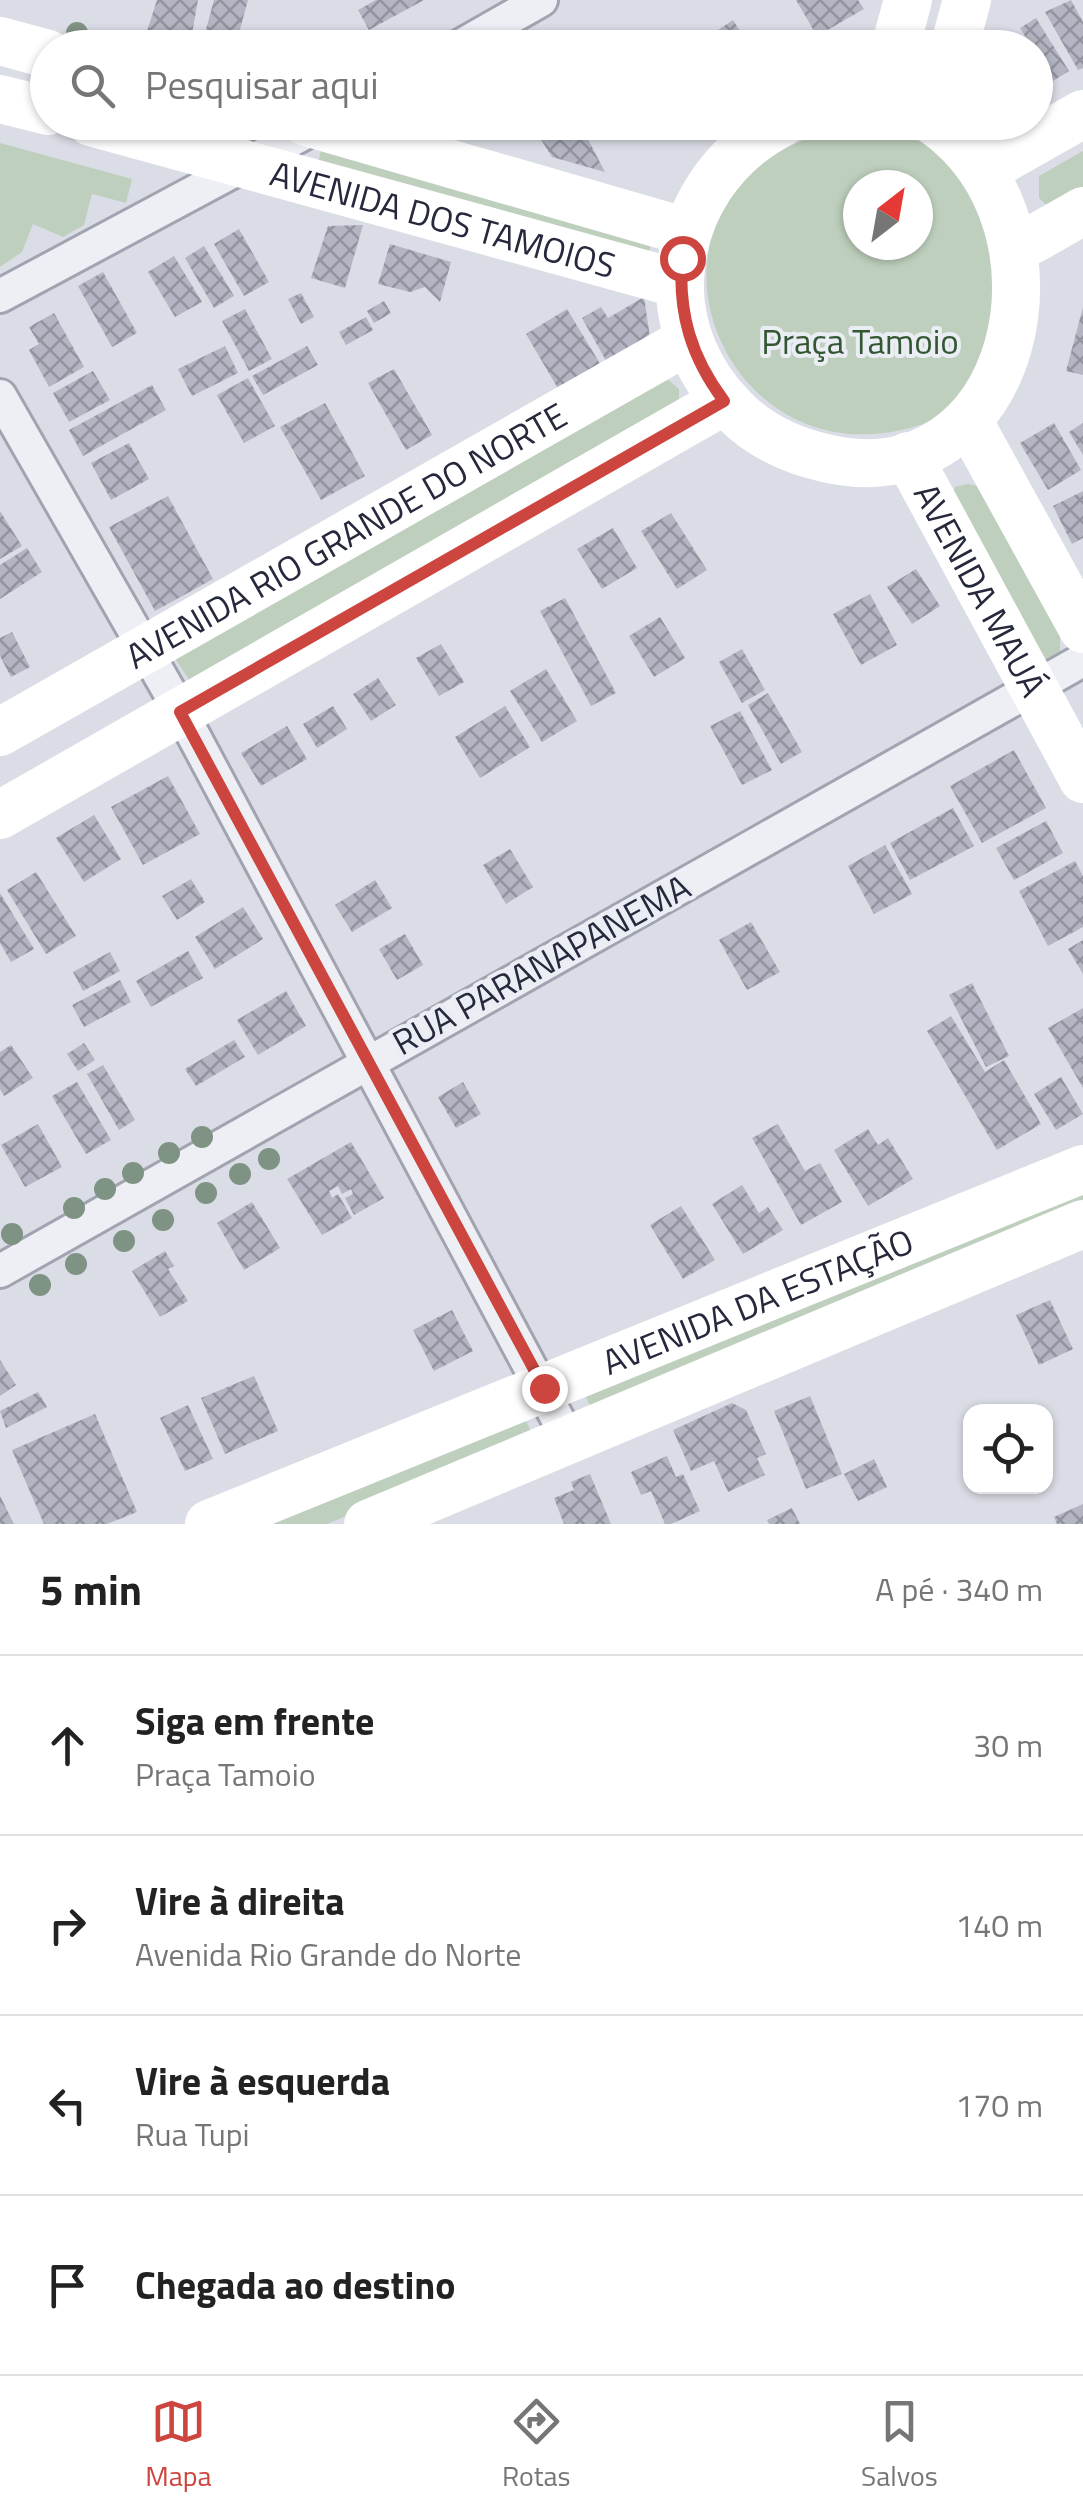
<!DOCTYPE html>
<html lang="pt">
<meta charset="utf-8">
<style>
body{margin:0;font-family:"Titillium Web",sans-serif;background:#f6f6f6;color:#222}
.controls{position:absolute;right:30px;bottom:30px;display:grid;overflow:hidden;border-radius:20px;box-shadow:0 2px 8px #0004}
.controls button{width:90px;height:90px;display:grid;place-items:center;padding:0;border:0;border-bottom:2px solid #e0e0e0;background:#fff;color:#222;font:50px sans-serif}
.compass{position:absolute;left:843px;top:170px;width:90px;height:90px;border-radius:50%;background:#fff;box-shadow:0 2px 8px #0004;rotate:31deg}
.stop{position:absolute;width:30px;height:30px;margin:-22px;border:8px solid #cc453f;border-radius:50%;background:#fff}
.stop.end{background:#cc453f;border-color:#fff;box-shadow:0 2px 10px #0008}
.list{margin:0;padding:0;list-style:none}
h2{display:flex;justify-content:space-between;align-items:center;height:130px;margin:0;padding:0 40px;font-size:42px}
h2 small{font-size:32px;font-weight:400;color:#767676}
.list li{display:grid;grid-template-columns:65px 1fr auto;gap:30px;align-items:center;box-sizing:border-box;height:180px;padding:0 40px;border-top:2px solid #e0e0e0}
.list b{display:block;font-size:38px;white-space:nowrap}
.list p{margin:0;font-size:32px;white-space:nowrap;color:#767676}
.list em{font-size:32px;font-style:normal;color:#767676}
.icon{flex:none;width:55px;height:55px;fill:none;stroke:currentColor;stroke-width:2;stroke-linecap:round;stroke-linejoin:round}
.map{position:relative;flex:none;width:1083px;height:1524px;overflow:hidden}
.search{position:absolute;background:#fff;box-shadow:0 2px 8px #0004;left:30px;right:30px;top:30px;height:110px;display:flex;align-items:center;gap:25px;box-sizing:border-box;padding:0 35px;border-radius:55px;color:#767676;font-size:38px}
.sheet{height:850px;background:#fff}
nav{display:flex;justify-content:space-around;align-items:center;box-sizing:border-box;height:140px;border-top:2px solid #e0e0e0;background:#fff;font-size:28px;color:#767676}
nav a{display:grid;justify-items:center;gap:5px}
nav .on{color:#cc453f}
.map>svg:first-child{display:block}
.green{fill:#bed0bd;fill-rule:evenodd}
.building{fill:url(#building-cross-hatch)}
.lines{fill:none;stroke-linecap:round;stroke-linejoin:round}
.street-casing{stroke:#a1a3b0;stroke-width:38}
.street{stroke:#eeeff4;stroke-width:32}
.secondary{stroke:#fff;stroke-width:48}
.tree{fill:#7f9384}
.route{stroke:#cc453f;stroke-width:12}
.labels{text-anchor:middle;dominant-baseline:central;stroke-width:8;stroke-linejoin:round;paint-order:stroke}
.street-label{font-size:35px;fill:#26293c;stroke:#ebedf4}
.park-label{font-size:35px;fill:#335733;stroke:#ebedf4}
</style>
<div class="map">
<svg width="1083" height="1524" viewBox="0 0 1083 1524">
<defs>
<pattern id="building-cross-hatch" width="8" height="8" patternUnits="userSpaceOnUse" patternTransform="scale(2.5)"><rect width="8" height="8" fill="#b3b6c2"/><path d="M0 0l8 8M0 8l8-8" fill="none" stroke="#91949f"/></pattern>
</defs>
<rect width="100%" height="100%" fill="#dbdde6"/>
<g class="green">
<path d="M849,128L892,131L932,146L993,203L1009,327C993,349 966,398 945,413C926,426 895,433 872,434C722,443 642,244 771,157C795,140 821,134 849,128ZM858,185H918V245H858Z"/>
<path d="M0,143L132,179L126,203L92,194L84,225L63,237L33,224L22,252L0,267Z"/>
<path d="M321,149L651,244L647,262L317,169Z"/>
<path d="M1083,151V196L1048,207L1039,198V176Z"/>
<path d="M665,377L679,389V402L190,681L172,654Z"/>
<path d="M967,484L978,486L986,497L1060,636V655L1052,662H1040L950,501L955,487Z"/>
<path d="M1083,1185V1210L594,1414L584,1393Z"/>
<path d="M524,1416L534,1439L327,1524H260Z"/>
</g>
<g class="building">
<path d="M157,0H198L190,45L147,31Z"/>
<path d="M214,0H248L235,48H201Z"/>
<path d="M376,0H424L369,30L358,10Z"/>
<path d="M796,0H858L864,9L817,36Z"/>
<path d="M1071,0L1083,22V68L1078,70L1045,12Z"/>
<path d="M1036,18L1069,71L1053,81L1020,28Z"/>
<path d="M733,20L751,48H691Z"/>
<path d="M530,122H579L605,172L552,157Z"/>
<path d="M363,225L345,288L311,278L328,226Z"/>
<path d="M239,229L269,282L244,296L214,244Z"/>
<path d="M390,244L451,262L440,302L425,287L410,292L378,284Z"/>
<path d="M204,246L234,296L214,308L185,258Z"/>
<path d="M174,256L202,302L175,317L148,272Z"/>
<path d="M103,272L137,333L112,347L78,286Z"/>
<path d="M301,293L314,317L301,324L288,299Z"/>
<path d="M644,297L651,344L609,366L582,318L601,307L608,318Z"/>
<path d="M384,301L391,313L374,323L367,311Z"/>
<path d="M1083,307V375L1066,371Z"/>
<path d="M245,309L272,359L249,371L222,321Z"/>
<path d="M567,309L602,367L560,392L526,334Z"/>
<path d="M54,313L84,367L49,387L29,350L39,344L29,327Z"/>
<path d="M366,317L373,330L346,345L339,332Z"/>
<path d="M225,346L238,373L192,396L178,369Z"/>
<path d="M307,346L318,365L263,395L252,376Z"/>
<path d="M394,369L432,435L406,450L368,383Z"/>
<path d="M93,371L110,400L69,422L53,393Z"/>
<path d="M248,378L275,426L244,443L217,395Z"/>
<path d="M152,385L166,410L83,456L69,430Z"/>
<path d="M325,403L365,476L321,500L280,427Z"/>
<path d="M1054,423L1081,470L1048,490L1020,443Z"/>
<path d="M1083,423V455L1069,432Z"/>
<path d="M129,443L149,479L111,500L91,463Z"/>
<path d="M1083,491V538L1072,544L1053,506Z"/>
<path d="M168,496L213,579L155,611L109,527Z"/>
<path d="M0,511L22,546L0,559Z"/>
<path d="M671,513L707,570L677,589L641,531Z"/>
<path d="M613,528L637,568L602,589L577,549Z"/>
<path d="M27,548L42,572L0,599V565Z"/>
<path d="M916,569L940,606L912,624L887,587Z"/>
<path d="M870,594L897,645L861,665L833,614Z"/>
<path d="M565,598L616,693L591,706L540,611Z"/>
<path d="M660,617L685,658L654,677L629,636Z"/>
<path d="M12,632L30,667L11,677L0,656V638Z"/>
<path d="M441,644L464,682L439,696L416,658Z"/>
<path d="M742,649L765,690L742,703L719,662Z"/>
<path d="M546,669L577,721L542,742L510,691Z"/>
<path d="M378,678L396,705L371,721L353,694Z"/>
<path d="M768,693L802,752L781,764L748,705Z"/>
<path d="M333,706L347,729L317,748L303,724Z"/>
<path d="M505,706L530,747L480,778L455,737Z"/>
<path d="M740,711L772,770L742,785L710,726Z"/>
<path d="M287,726L307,759L261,786L241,753Z"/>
<path d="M1014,750L1046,808L982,843L950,786Z"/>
<path d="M168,776L200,834L143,865L111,807Z"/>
<path d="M953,808L974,846L910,880L890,843Z"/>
<path d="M94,815L121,859L84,882L56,838Z"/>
<path d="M1046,821L1063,853L1014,880L996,848Z"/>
<path d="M885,845L912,894L874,914L848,866Z"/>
<path d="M510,849L533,887L506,904L483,865Z"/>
<path d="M1075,861L1083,876V927L1048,946L1019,891Z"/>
<path d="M36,872L76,936L46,954L7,890Z"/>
<path d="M191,879L205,902L177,920L162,896Z"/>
<path d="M375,880L392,908L352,932L335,905Z"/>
<path d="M0,893L34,949L11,962L0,943Z"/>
<path d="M243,907L263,939L215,969L195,937Z"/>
<path d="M751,922L780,972L747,990L719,940Z"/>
<path d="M405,934L423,965L397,980L379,949Z"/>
<path d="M1083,940V974L1068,949Z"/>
<path d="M188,951L203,978L151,1007L136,981Z"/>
<path d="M110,952L120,971L83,991L73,972Z"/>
<path d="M120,980L131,1002L84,1027L72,1005Z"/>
<path d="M972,983L1009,1056L986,1067L949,995Z"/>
<path d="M286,991L306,1026L258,1055L237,1020Z"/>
<path d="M1083,1008V1088L1048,1028Z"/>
<path d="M951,1016L985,1072L1004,1060L1041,1124L997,1150L927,1031Z"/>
<path d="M234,1040L245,1057L196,1086L185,1069Z"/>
<path d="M84,1043L95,1060L78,1071L67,1054Z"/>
<path d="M11,1045L33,1078L4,1096L0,1089V1052Z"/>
<path d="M103,1065L135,1120L119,1130L87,1074Z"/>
<path d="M1061,1077L1083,1114L1056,1130L1034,1094Z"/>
<path d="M77,1082L111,1140L86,1154L52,1096Z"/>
<path d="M463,1082L481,1114L456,1128L438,1097Z"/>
<path d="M38,1124L62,1167L25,1187L1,1145Z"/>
<path d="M778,1124L805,1171L820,1163L842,1202L801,1225L752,1138Z"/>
<path d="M868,1129L878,1145L888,1138L913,1179L868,1206L834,1150Z"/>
<path d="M351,1142L384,1198L354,1215L345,1198L353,1194L351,1189L342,1194L338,1186L329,1191L332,1198L338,1194L352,1218L322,1235L287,1179Z"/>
<path d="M742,1185L759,1213L768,1207L783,1230L743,1254L712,1204Z"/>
<path d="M252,1202L280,1248L244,1270L217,1223Z"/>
<path d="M681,1206L715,1260L683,1279L650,1225Z"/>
<path d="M165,1251L174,1266L168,1269L188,1301L160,1317L132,1271Z"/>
<path d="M1050,1300L1073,1349L1039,1365L1016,1315Z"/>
<path d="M452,1310L473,1351L434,1371L413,1330Z"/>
<path d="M0,1360L16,1385L0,1396Z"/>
<path d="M254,1376L278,1431L225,1454L201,1398Z"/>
<path d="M38,1392L47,1407L6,1428L0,1411Z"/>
<path d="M810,1396L842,1474L806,1489L774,1411Z"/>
<path d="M732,1403L746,1410L766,1454L757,1458L765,1475L728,1492L714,1461L691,1471L673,1430Z"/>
<path d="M188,1405L213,1459L185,1471L160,1418Z"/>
<path d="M95,1414L137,1512L107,1524H44L12,1450Z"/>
<path d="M667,1456L676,1477L683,1474L700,1511L671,1524H665L651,1491L641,1495L631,1472Z"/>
<path d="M874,1459L887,1487L858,1501L844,1474Z"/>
<path d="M590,1474L611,1524H564L554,1498L574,1490L571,1482Z"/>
<path d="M0,1496L14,1524H0Z"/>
<path d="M1083,1504V1524H1057L1054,1517Z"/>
<path d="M792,1508L800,1524H769L767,1520Z"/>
</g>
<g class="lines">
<defs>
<g id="street">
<path d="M457,48L541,0"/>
<path d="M0,296L325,122"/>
<path d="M0,396L181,712L570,1442"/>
<path d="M0,1271L1083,660"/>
</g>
</defs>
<use href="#street" class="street-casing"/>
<use href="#street" class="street"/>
<g class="secondary">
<path d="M0,41L48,54"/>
<path d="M895,48L908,0"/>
<path d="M954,48L967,0"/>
<path d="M0,99L48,111"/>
<path id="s1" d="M91,122L680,284"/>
<path d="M306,122L687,232"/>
<path d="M783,122C722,153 683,211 680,279C678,328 699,375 733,409C758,435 790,450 825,458C1018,504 1083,228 935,122"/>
<path d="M993,165L1083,114"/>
<path d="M1032,240L1083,211"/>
<path d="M970,424L1083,629"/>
<path id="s2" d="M908,456L1083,779"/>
<path id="s3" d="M0,732L689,340"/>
<path d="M0,815L724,401"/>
<path id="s4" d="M209,1524L1083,1169"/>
<path d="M368,1524L1083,1224"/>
</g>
</g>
<g class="tree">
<circle cx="77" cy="33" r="11"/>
<circle cx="202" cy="1137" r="11"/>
<circle cx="169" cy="1153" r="11"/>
<circle cx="269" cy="1159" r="11"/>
<circle cx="133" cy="1173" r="11"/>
<circle cx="240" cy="1174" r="11"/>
<circle cx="105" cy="1189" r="11"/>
<circle cx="206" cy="1193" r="11"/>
<circle cx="74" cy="1208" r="11"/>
<circle cx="163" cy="1220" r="11"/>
<circle cx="12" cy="1234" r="11"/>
<circle cx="124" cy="1241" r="11"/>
<circle cx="76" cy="1264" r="11"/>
<circle cx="40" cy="1285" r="11"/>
</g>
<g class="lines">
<path class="route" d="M544,1388L180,712L724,401C691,357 678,313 682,258"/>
</g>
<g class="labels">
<g class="street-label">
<text stroke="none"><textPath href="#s1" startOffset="365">AVENIDA DOS TAMOIOS</textPath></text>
<text stroke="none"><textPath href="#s3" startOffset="398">AVENIDA RIO GRANDE DO NORTE</textPath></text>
<text stroke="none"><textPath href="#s2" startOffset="152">AVENIDA MAUÁ</textPath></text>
<text transform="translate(541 964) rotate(-29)">RUA PARANAPANEMA</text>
<text stroke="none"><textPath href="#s4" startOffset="592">AVENIDA DA ESTAÇÃO</textPath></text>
</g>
<g class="park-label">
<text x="860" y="341">Praça Tamoio</text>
</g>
</g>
</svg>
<div class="controls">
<button><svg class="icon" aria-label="locate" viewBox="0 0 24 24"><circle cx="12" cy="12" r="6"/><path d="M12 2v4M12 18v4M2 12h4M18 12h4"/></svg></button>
</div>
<svg class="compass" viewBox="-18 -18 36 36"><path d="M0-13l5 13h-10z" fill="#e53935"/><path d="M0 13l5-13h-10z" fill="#767676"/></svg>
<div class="stop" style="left:682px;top:258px"></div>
<div class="stop end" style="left:544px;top:1388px"></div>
<div class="search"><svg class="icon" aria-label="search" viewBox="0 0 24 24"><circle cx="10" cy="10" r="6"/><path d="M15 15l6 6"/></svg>Pesquisar aqui</div>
</div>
<section class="sheet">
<h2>5 min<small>A pé · 340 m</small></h2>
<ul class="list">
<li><svg class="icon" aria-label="ahead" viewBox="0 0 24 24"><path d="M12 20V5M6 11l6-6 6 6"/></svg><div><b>Siga em frente</b><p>Praça Tamoio</p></div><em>30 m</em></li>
<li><svg class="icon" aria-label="right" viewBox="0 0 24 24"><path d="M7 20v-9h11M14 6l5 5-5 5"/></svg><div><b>Vire à direita</b><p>Avenida Rio Grande do Norte</p></div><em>140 m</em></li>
<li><svg class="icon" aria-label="left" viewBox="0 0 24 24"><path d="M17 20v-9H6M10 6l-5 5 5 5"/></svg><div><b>Vire à esquerda</b><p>Rua Tupi</p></div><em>170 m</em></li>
<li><svg class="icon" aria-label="arrive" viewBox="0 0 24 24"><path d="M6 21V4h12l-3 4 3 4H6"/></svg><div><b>Chegada ao destino</b></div></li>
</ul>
</section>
<nav>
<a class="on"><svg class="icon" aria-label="map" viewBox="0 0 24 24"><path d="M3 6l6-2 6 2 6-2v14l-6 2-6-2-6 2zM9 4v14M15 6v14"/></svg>Mapa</a>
<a><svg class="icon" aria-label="directions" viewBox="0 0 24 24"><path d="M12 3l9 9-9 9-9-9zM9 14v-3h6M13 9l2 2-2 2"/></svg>Rotas</a>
<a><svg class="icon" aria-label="saved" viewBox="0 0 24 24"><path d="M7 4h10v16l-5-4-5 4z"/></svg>Salvos</a>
</nav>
